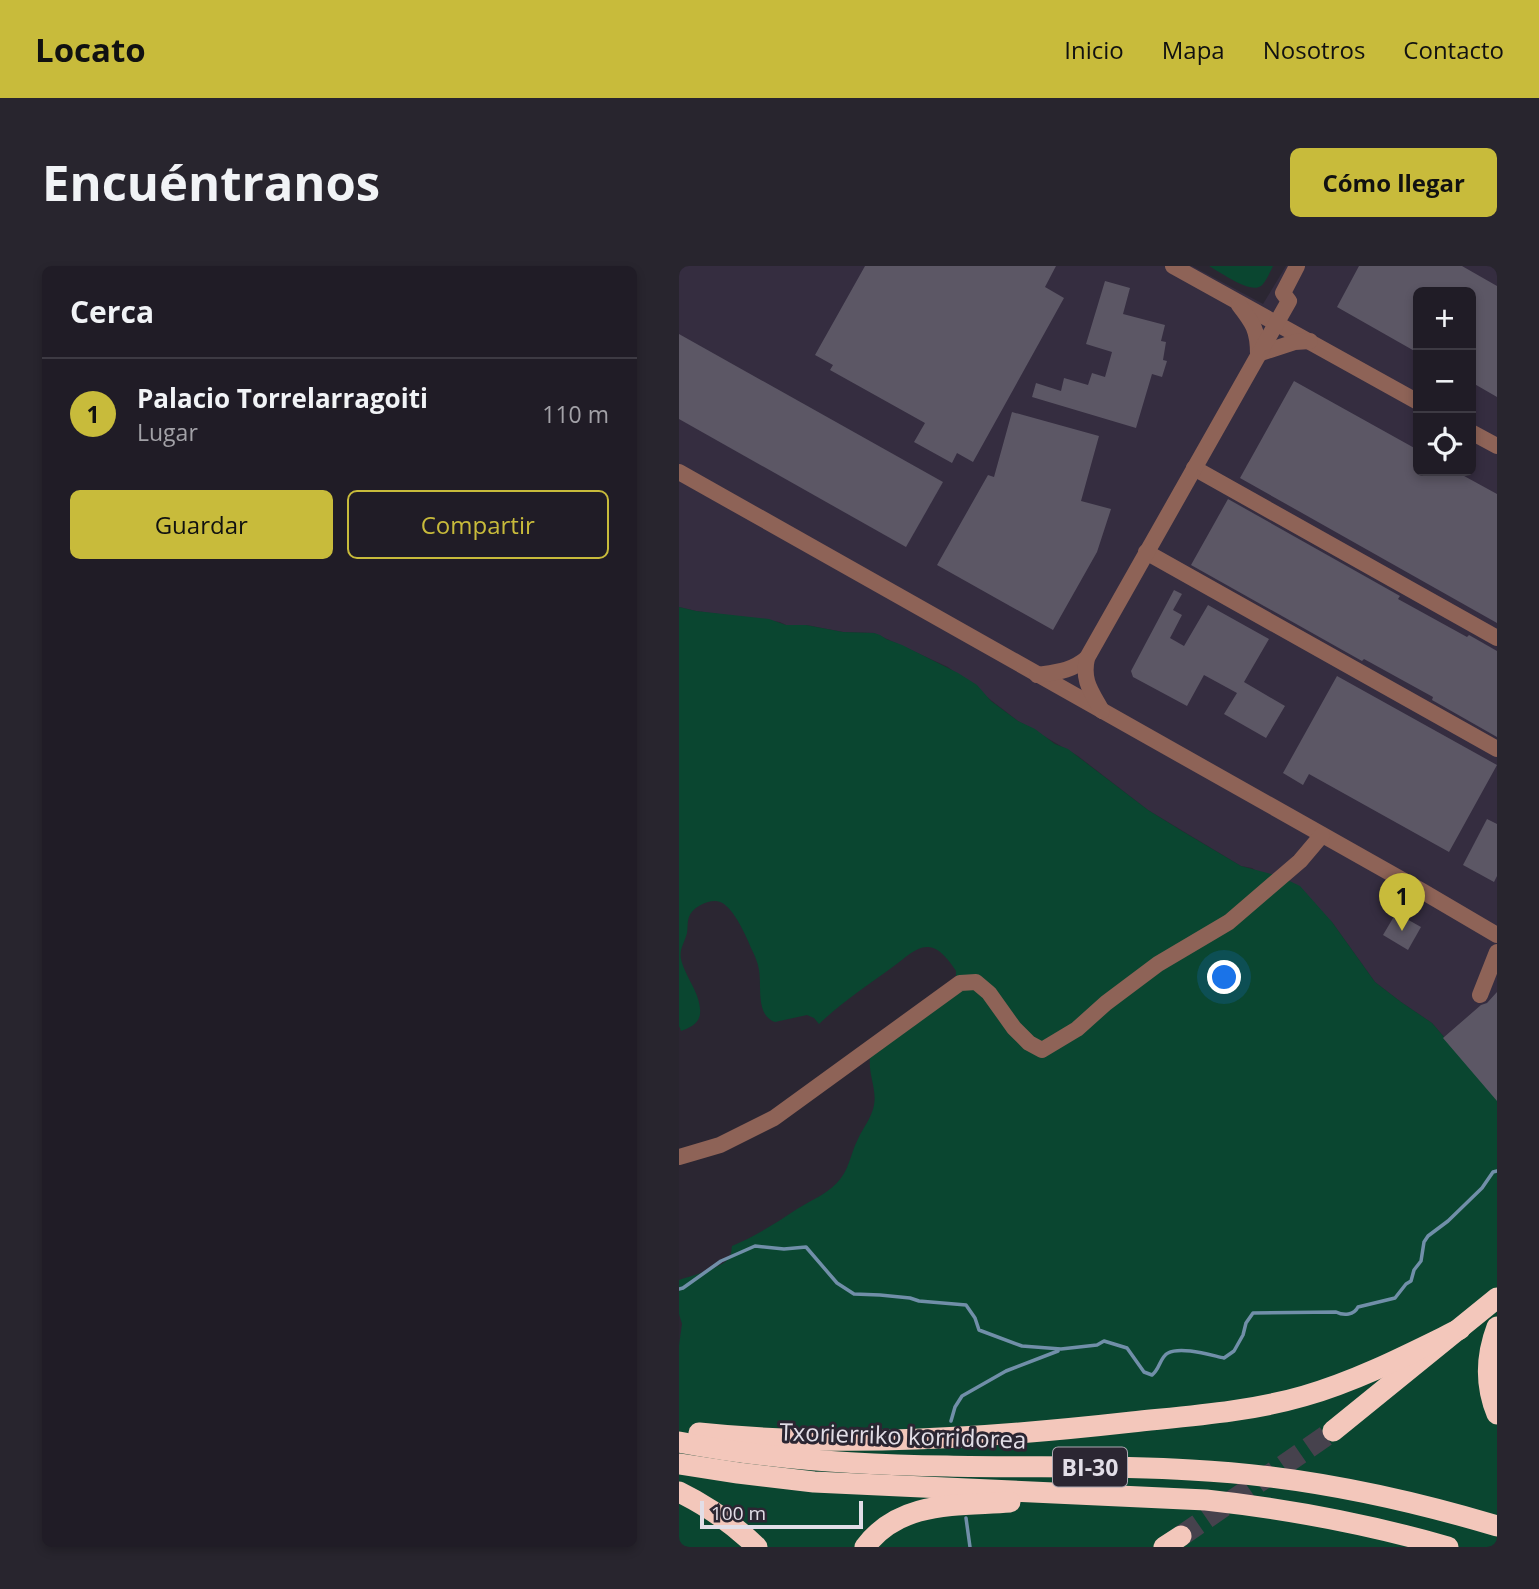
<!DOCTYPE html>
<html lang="es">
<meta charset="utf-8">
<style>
body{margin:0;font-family:"Open Sans",sans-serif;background:#28252e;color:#f1f3f6}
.controls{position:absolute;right:21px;top:21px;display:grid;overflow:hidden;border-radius:10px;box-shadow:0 4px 10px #0003}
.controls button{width:63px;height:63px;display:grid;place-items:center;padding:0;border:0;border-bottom:2px solid #3d3a43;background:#201c26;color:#f1f3f6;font:35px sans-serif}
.scale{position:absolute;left:21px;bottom:18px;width:163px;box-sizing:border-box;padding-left:7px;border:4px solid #e2dee7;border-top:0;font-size:19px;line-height:24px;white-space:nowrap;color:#e2dee7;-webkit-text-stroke:5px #2b2632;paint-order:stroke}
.you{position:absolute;left:546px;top:712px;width:24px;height:24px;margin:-18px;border:5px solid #fff;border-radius:50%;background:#1a73e8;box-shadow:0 0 0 10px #1a73e833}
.badge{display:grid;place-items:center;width:46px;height:46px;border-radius:50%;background:#c8bb3b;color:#111;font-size:23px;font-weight:700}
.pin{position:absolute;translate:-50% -58px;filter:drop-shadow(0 2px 4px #0008)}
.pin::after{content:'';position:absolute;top:37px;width:24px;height:21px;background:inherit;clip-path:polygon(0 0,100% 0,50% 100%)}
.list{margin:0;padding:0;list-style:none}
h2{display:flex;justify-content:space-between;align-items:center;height:91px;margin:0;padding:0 28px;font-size:30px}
h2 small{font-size:23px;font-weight:400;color:#a2a1a7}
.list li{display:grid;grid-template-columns:46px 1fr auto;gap:21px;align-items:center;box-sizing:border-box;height:112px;padding:0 28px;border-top:2px solid #3d3a43}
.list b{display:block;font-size:26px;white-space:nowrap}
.list p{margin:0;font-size:23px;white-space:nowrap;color:#a2a1a7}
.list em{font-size:23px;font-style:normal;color:#a2a1a7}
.actions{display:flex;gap:14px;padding:21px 28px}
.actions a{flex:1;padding:16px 0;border:2px solid #c8bb3b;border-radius:10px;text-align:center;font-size:24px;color:#c8bb3b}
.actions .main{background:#c8bb3b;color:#111}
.icon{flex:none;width:38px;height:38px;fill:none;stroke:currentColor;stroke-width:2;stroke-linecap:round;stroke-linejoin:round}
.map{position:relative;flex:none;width:818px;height:1281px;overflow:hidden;border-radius:10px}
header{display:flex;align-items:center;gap:42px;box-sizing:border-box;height:98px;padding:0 35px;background:#c8bb3b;color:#111}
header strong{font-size:33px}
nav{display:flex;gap:38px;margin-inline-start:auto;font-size:24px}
.intro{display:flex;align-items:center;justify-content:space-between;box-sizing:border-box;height:168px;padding:0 42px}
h1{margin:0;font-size:49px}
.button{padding:18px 32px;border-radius:10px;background:#c8bb3b;color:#111;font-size:24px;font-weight:700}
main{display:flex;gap:42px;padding:0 42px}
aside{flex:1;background:#201c26;border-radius:10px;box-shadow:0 4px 10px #0003}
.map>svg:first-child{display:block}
.built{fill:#352d40;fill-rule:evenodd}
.green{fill:#0a4630}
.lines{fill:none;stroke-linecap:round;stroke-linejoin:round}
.stream{stroke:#718fa9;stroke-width:3.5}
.building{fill:#5c5765}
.highway-tunnel{stroke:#46424d;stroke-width:21;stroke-dasharray:21 10;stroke-linecap:butt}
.minor{stroke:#8e6357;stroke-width:16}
.highway{stroke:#f3c7bb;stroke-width:21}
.labels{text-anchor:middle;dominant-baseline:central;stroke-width:6;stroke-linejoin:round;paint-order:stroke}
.shield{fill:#2b2632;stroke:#aba7b1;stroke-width:2}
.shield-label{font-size:23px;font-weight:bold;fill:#e2dee7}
.street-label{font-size:24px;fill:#e2dee7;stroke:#2b2632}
</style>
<header>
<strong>Locato</strong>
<nav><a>Inicio</a><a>Mapa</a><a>Nosotros</a><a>Contacto</a></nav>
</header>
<div class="intro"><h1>Encuéntranos</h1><a class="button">Cómo llegar</a></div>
<main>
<aside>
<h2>Cerca<small></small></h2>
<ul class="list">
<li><span class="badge">1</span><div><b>Palacio Torrelarragoiti</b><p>Lugar</p></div><em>110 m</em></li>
</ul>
<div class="actions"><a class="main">Guardar</a><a>Compartir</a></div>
</aside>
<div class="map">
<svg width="818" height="1281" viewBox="0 0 818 1281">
<rect width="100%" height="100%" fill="#2b2632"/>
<path class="built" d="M0,0H513L584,38L607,0H818V823L772,779L753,757L722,736L696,716L653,656L573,602L562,600L469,544L399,490L339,455L269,401L195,367L164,366L127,359H107L101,356L17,345L0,341ZM739,26H792V205H739Z"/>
<g class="green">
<path d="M530,0H594C591,6 587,16 582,20C571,28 541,6 530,0Z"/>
<path d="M0,341L17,345L90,353L107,359H127L164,366L195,367L201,369L207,373L223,379L279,407L298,419L312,435L339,455L356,463L376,478L389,483L469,544L503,565L562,600L600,610L621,620L653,656L696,716L722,736L753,757L772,779L818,823V1281H0V1079L3,1058L0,1048V1014C12,1010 43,1002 50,992C53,987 52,985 53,980C77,970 97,957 118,943C134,933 151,927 162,912C171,900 172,886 179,873C184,862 193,851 195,839C198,823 189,808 191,791L277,713V705C271,696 260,680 248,681C236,681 224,694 215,700C189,719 163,736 140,758L135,752L128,749L96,756C76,749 83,720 80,704C79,697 76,690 73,684C67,670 52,634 36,635C26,635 13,642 10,651C8,656 9,662 8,667C6,676 0,683 2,693C6,711 23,729 21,748C20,758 10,762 2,765L0,760Z"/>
</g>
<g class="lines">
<g class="stream">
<path d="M0,1023L4,1022L42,995L76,980L105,983L127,981L158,1017L175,1028L201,1029L231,1032L240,1035L287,1039L296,1052L300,1064L343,1080L382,1083L418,1079L425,1075L448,1082L465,1106L473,1109C481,1103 481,1091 489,1087C502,1080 531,1089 545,1092L555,1085L564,1069L567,1057L574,1047L657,1046C665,1050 675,1049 679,1041L716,1032L727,1018L732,1015L735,1004L742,995L745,976L749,970L769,955L803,922L814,906L818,905"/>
<path d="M272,1155L276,1141L283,1130L327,1105L379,1085"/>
<path d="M287,1252L291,1281"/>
</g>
</g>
<g class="building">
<path d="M186,0H377L366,21L385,32L294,196L278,187L273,197L235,176L246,157L151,104L154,99L136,89Z"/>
<path d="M680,0H783L818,20V131L792,116V26H739V87L658,41Z"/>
<path d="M426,15L451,22L444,48L486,59L482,75L487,76L484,94L488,95L483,111L473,108L457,162L353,131L357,117L382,125L385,112L409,119L413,107L426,111L433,86L407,78Z"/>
<path d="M0,68L264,216L227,281L0,153Z"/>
<path d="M615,115L739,184V205H776L818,228V357L561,212Z"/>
<path d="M333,146L420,170L402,235L432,243L418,286L374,364L258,299L309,209L315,211Z"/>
<path d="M549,233L721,330L719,333L788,371L790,369L818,385V471L753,434L754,431L685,393L683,395L512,299Z"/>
<path d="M495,324L503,328L494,344L503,349L491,372L505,380L529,339L590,373L565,416L606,440L587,472L545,448L558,427L525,409L508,440L454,411L452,405Z"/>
<path d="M658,410L818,499L770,586L630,508L624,519L604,507Z"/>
<path d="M808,553L818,558V610L815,616L784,599Z"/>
<path d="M717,647L742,661L729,684L704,669Z"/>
<path d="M818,726V835L764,772L802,739L808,737Z"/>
</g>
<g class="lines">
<path class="highway-tunnel" d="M502,1270L654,1165"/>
<g class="minor">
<path d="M494,0L739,136"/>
<path d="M560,39C574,57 579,64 579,88L616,76L631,75"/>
<path d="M792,166L818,180"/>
<path d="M515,202L818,372"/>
<path d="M0,206L743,625L818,669"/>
<path d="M467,286L818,483"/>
<path d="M358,409C378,406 393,405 408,392"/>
<path d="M423,445C412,425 403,415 408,392L610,35L604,27L618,0"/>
<path d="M801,729L818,686"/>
<path d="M0,891L41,879L95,852L281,717L297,716L310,727L335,762L350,777L363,784L398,763L427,737L479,698L550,656L621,595L643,569"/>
</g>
<g class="highway">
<path d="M818,1061C807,1090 806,1119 818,1148"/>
<path d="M654,1165L818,1032"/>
<path d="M20,1167C163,1182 310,1172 453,1156C510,1150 570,1146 625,1130C680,1114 730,1088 781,1063"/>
<path d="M0,1176C89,1193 178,1199 268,1200C350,1202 431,1199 512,1204C616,1209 718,1230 818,1260"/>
<path d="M0,1198L59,1207L135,1216L527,1234C609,1243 689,1258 769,1281"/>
<path d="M0,1226C29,1240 55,1259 78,1281"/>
<path d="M186,1281C221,1234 278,1240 331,1236"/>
<path d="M485,1281L502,1270"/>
</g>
</g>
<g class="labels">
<rect class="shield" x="374" y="1181.5" width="74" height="39" rx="5"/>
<g class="shield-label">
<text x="411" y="1201">BI-30</text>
</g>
<g class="street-label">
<text transform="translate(224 1169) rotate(2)">Txorierriko korridorea</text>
</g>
</g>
</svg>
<div class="controls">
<button>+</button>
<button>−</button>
<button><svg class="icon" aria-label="locate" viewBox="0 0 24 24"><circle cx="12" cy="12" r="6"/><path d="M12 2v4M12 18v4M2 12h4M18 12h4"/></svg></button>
</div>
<div class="scale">100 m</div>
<div class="you"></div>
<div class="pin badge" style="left:723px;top:665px">1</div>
</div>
</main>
